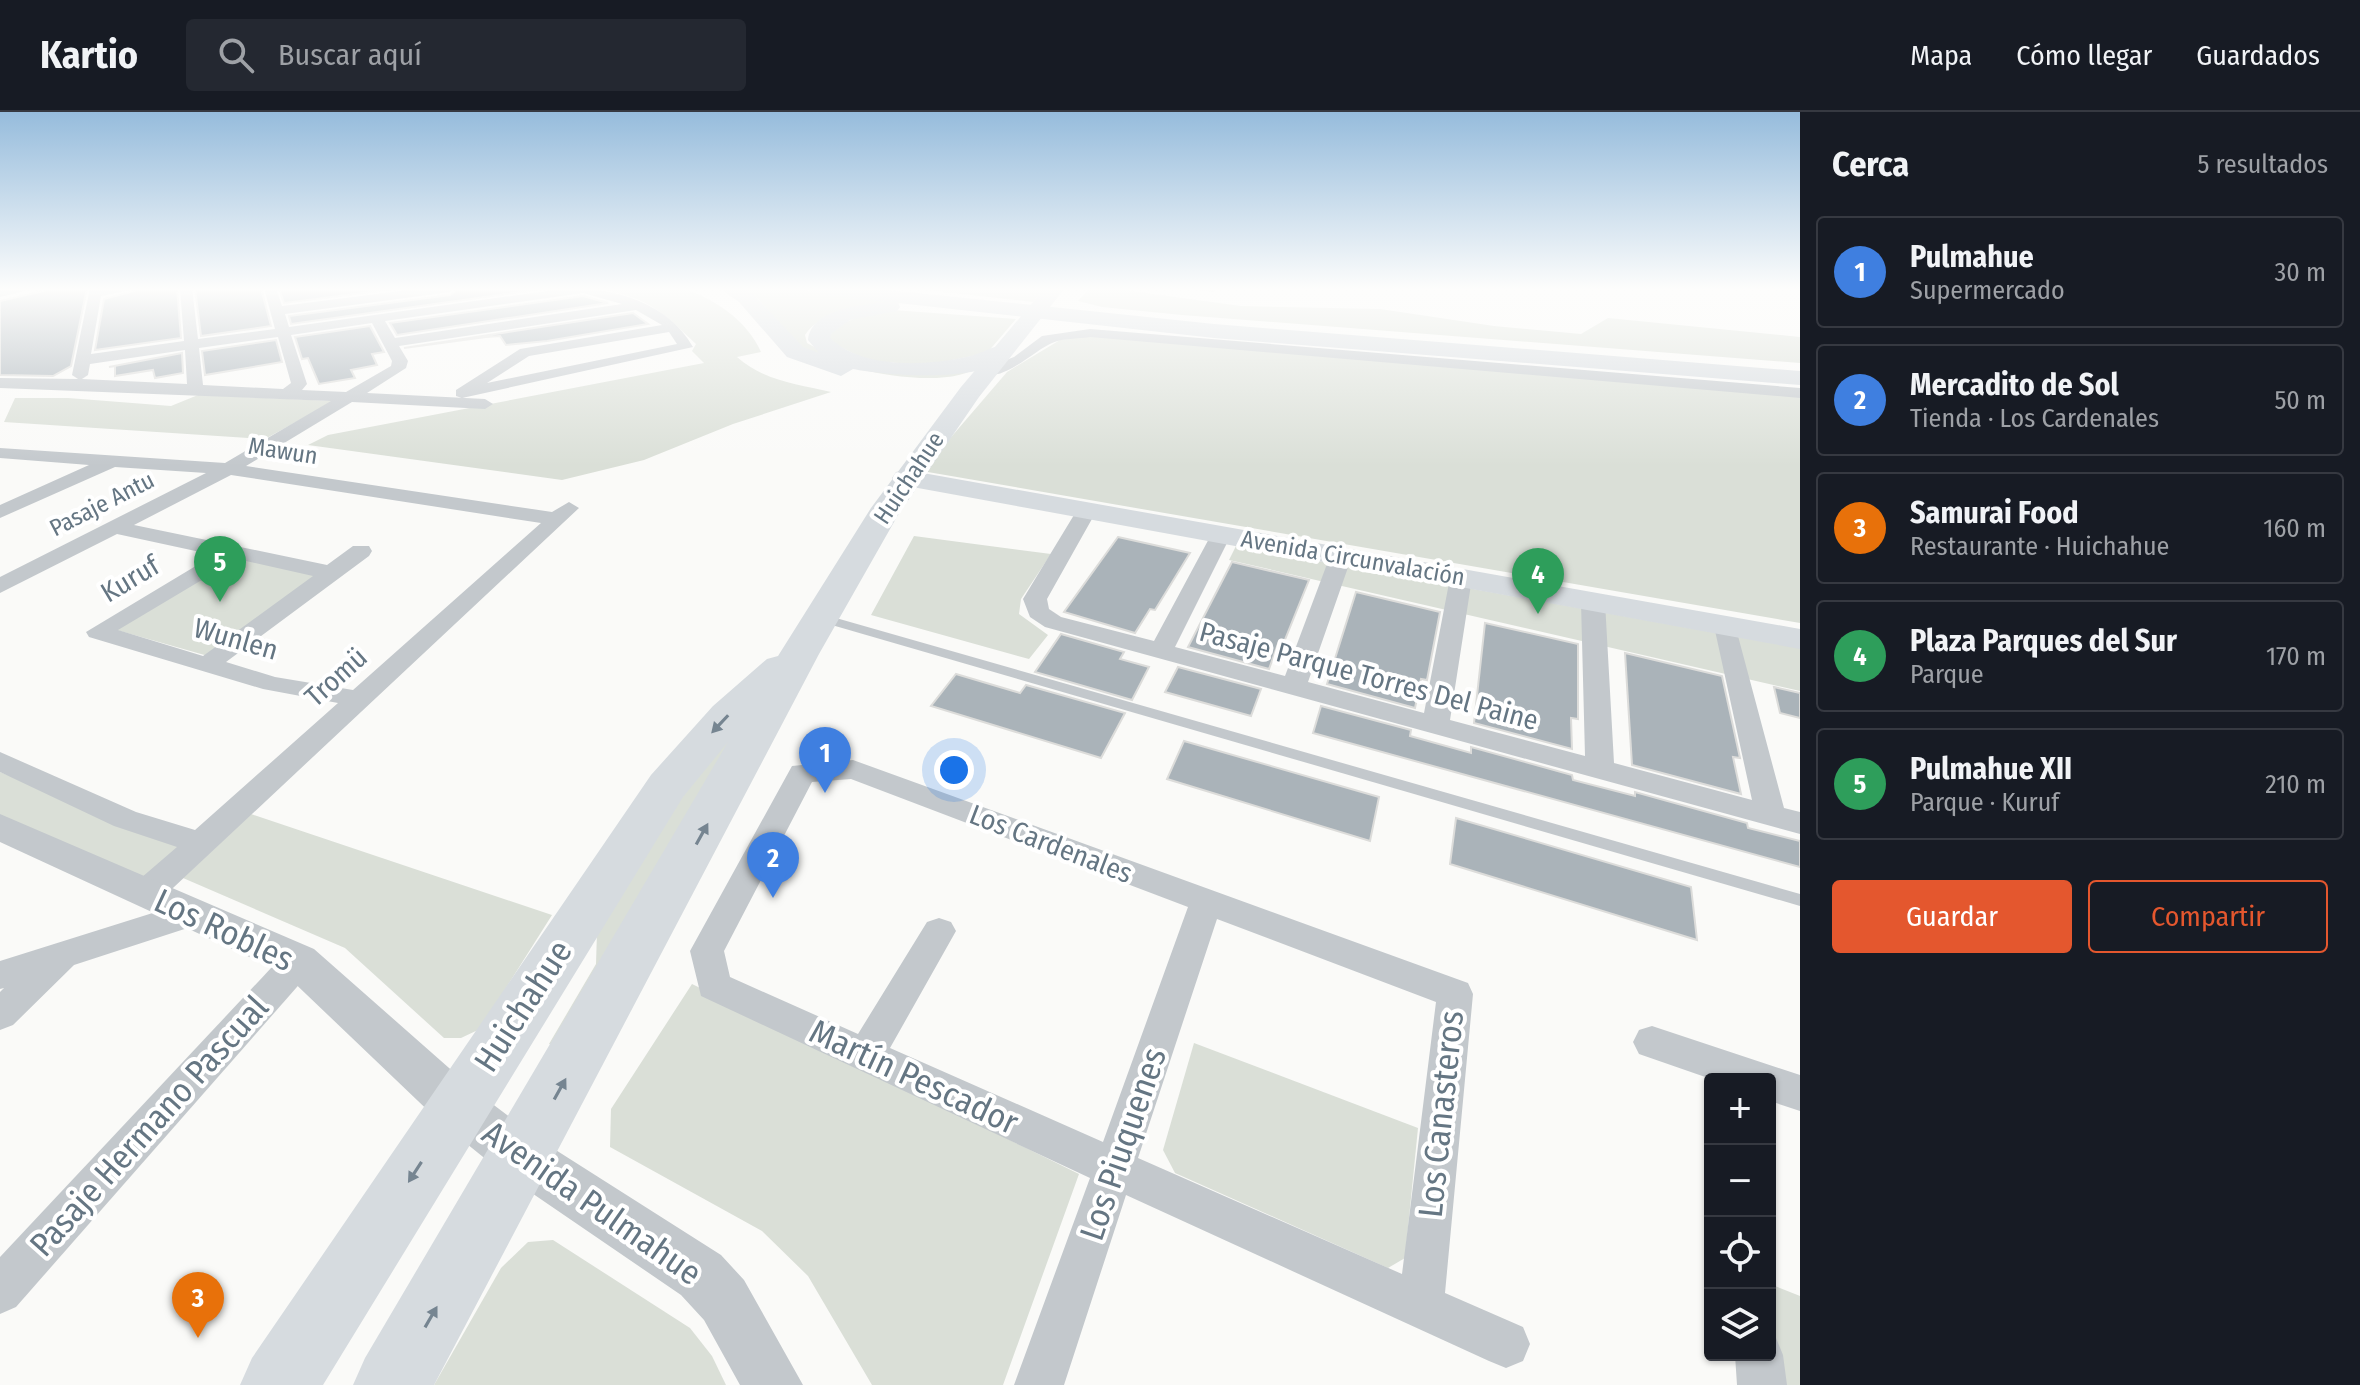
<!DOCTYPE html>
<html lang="es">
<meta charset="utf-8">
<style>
body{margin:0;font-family:"Fira Sans Condensed",sans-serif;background:#242831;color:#f1f3f6}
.controls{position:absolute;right:24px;bottom:24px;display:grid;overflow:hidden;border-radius:8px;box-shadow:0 2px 6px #0004}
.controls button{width:72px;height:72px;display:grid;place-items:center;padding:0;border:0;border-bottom:2px solid #363941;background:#171b24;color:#f1f3f6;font:40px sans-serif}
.you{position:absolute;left:954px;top:658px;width:28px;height:28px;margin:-20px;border:6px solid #fff;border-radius:50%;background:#1a73e8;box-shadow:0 0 0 12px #1a73e833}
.badge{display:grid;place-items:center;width:52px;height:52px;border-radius:50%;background:#e4572e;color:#fff;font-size:26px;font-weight:700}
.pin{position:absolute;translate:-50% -66px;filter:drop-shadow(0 2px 4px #0008)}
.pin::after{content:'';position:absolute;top:42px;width:28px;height:24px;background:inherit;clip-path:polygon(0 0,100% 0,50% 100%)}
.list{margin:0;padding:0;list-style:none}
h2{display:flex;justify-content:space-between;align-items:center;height:104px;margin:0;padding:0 32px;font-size:34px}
h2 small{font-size:26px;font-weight:400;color:#9ea1a6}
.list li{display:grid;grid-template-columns:52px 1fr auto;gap:24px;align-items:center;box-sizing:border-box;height:112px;margin:0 16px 16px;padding:0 16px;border:2px solid #363941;border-radius:8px}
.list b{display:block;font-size:30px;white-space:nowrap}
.list p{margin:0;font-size:26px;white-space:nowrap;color:#9ea1a6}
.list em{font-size:26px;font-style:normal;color:#9ea1a6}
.actions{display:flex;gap:16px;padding:24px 32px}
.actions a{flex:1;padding:18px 0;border:2px solid #e4572e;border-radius:8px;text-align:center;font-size:28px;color:#e4572e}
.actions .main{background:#e4572e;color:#fff}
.icon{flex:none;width:44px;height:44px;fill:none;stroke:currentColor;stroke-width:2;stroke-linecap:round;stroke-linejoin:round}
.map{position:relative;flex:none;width:1800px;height:1273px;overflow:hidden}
header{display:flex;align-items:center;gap:48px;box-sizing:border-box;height:112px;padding:0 40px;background:#171b24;border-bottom:2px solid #363941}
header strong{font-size:38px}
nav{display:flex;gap:44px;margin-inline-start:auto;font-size:28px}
.search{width:560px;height:72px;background:#242831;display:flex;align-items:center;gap:20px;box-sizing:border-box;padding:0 28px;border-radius:8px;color:#9ea1a6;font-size:30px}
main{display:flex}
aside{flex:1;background:#171b24}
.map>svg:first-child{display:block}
.green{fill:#dadfd7}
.building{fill:#aab3b9;stroke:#dcdcda;stroke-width:2}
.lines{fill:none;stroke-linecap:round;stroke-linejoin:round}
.service{fill:#c3c8cc;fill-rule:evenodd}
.minor{fill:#c3c8cc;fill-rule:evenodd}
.tertiary{fill:#c3c8cc;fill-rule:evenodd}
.secondary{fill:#d6dbdf;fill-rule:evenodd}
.primary{fill:#d6dbdf;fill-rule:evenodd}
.motorway{fill:#d6dbdf;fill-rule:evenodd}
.oneway{fill:#768591}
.labels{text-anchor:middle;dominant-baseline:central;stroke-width:8;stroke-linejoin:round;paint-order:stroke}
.far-street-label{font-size:24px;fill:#657683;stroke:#fff}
.street-label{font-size:28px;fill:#657683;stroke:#fff}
.near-street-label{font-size:34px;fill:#657683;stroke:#fff}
</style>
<header>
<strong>Kartio</strong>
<div class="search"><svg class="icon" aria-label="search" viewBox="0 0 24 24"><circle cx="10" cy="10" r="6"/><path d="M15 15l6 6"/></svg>Buscar aquí</div>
<nav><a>Mapa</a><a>Cómo llegar</a><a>Guardados</a></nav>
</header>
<main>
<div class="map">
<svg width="1800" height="1273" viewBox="0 0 1800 1273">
<rect width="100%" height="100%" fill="#fafaf8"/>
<g class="green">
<path d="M595,176C621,176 652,171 678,176C711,183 748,209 761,240L737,245C764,269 797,272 831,280L733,312L644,348L562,368L308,333L328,323L704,251L692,239L696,232C658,196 648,186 595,176Z"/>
<path d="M744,176H791L901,192C872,194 822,196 805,223L807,231L842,250L980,253C949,282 831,257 797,234C775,219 768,189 744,176Z"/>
<path d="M908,176H1046L1033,190Z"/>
<path d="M1117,177L1241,194L1380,197L1494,214L1581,222L1608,206L1800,225V251L1182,203L1102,195L1078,189L1088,178Z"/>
<path d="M893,198L1016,207L987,241L928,253L868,249L831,230L829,224C846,204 868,203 893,198Z"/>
<path d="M1099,222L1800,281V511L922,359L1007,260L1060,228Z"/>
<path d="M198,283L334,289L265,327L4,310L15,286H68L171,294Z"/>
<path d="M914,424L1051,442L1021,487L1019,502L1048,523L1029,547L871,503Z"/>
<path d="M1236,434L1800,536V579L1229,448Z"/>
<path d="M234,445L318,463L208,544L113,517Z"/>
<path d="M748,598L565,936L549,932L596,852L597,820L667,705Z"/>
<path d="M0,660L186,735L147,770L0,704Z"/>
<path d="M251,702L552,803L480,917L461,926H444L345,836L183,766Z"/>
<path d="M692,872L1079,1062L1003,1273H872L808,1164L762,1119L610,1035L611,997Z"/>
<path d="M1194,931L1418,1016L1405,1146L1388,1156L1175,1061L1163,1038Z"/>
<path d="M553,1128L690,1216L712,1244L726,1273H434L501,1156L528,1130Z"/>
<path d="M1770,1172L1800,1184V1273H1780Z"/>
</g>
<g class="building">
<path d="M57,176H87L71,254L53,264L0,263V189Z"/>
<path d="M145,176H177L181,226L95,238L104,187Z"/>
<path d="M195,176H261L271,214L201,224Z"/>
<path d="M279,176H403L284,191Z"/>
<path d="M459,176H549L291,212L289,204L450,183Z"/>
<path d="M583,184L608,191L397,223L390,211Z"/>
<path d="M633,201L648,212L547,229L506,233L500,224L486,225L404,236Z"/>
<path d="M370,214L384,240L372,242L377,253L351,258L355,266L319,272L308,246L302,247L295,225Z"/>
<path d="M276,228L282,250L205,263L202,239Z"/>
<path d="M182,241L183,261L155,266L153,258L115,264V254L109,255Z"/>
<path d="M1118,425L1190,441L1155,498L1150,497L1135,521L1064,500Z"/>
<path d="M1232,450L1309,468L1284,530L1279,529L1269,557L1188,535Z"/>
<path d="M1356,480L1440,500L1427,568L1421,567L1415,596L1327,572Z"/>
<path d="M1485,511L1578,532V607L1571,606L1572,637L1474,611Z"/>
<path d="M1061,522L1124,540L1120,547L1149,555L1132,588L1035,560Z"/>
<path d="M1625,541L1722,564L1740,646L1733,645L1741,682L1632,653Z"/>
<path d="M1178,555L1261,577L1251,604L1165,580Z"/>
<path d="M956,562L1020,581L1026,573L1125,601L1101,646L931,594Z"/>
<path d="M1774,575L1800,581V606L1780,601Z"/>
<path d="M1321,594L1411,618L1410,624L1471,641V635L1572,663L1573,668L1635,684V680L1747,711L1748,716L1800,729V755L1313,621Z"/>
<path d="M1184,629L1379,685L1370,729L1167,667Z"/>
<path d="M1456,706L1691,775L1697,828L1450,752Z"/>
</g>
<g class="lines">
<g class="service">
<path d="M1182,176H1207L1216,178L1213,180Z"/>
<path d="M822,502L1800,782V794L818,509V503Z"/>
</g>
<g class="minor">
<path d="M27,176L25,179L0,185V177Z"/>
<path d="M90,176H142L101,184L91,242L184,229L180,176H192L198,227L275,217L264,176H276L282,194L424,176H456L450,180L285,202L289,215L568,176C616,176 668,191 693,235L462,286L456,284V278L520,237L662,213L636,198L399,234L408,249L406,256L367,281L485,287L493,292L485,297L352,290L246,354L552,400L569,390L579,396L158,790L146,793L134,790L130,781L134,772L177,735L114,714L0,660V640L136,700L195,718L338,591L263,577L89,525L86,520L214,443L117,422L0,481V465L206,361L115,355L0,406V393L89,353L0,346V336L225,351L331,289L0,276V266L78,267L72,263ZM583,181L622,192L395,226L385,209ZM372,211L392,249L391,254L346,280L302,278L307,272L291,223ZM669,220L677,232L487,271L529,244ZM278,225L291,271L283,277L203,273L199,236ZM185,238L187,272L82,267L88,263L90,252ZM231,363L541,411L353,578L275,565L226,550L369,444L372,439L369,434H353L327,453L134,413ZM237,447L313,464L203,544L118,518Z"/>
<path d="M1090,217L1800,276V286L1090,225C1078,227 1062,226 1052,231C1034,238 998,276 978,259L1014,245L1042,224Z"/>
<path d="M1087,392L1097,398L1047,487L1049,497L1061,505L1154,529L1211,423L1214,419H1228L1231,423L1175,535L1285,564L1330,444L1341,438L1349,439L1352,444L1308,570L1424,601L1450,466L1461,459L1469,461L1472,466L1450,608L1585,644L1581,490L1585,485H1601L1605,490L1614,651L1752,688L1714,514L1726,507L1734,509L1784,696L1800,700V722L1045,515L1030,505L1023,487L1077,398Z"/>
<path d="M853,648L1468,871L1473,882L1445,1181L1523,1215L1530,1232L1523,1249L1506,1256L1489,1249L1126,1083L1064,1273H1014L1090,1066L701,884L690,839L792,654ZM851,667L1188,795L1103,1030L890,936L956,819L951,810L939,806L927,810L858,922L730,865L724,839L812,670ZM1217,807L1436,890L1402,1162L1138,1046Z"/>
<path d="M194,788L206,792L211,801L206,810L74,853L13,913L0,918V880L4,876L0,877V849Z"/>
<path d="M299,835L311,839L317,849L311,859L16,1195L0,1202V1145L287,839Z"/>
<path d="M1652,914L1800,963V999L1770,989V967H1711L1639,942L1633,930L1639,918Z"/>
<path d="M1770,1223L1776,1226L1783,1243L1787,1273H1737L1735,1243H1770Z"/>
</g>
<path class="tertiary" d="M0,702L314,837L474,978L540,1028L721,1143L744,1168L803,1273H740L704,1208L681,1183L504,1062L440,1010L284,861L0,730Z"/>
<path class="secondary" d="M906,358L1800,517V537L896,372L892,366L896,360Z"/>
<path class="primary" d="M1045,176H1065L979,285L898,403L819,542L434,1273H353L365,1246L728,630L683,685L323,1273H240L252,1246L651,663L713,594L767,547L778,544L871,396L961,275Z"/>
<path class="motorway" d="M719,176H743L753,182L803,235L819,241L808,228C812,196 860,194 885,190L816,182L806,176H869L1214,212L1800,259V273L1214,226L898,191L900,195L897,199L850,208L831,222L830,226C863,257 924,254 966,245C978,243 989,236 1002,233L1014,240C990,272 888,264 853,257L841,264L787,245L739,190Z"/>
</g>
<defs><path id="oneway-solid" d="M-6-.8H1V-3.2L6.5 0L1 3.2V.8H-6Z" transform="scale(2)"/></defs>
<g class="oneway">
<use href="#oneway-solid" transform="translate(720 612) rotate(133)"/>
<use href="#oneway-solid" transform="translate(702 722) rotate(-61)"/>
<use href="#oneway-solid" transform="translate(560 977) rotate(-61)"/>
<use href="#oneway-solid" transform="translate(415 1060) rotate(123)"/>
<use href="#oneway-solid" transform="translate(431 1205) rotate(-60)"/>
</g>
<linearGradient id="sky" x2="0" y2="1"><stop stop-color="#96bcdc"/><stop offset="0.5" stop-color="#fdfdfc"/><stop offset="1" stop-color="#fdfdfc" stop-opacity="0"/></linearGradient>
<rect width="1800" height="354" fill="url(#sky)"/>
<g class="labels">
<g class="far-street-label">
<text transform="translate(283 339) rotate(9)">Mawun</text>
<text transform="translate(909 366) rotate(-56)">Huichahue</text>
<text transform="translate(102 392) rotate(-27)">Pasaje Antu</text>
<text transform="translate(1353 446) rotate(10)">Avenida Circunvalación</text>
</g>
<g class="street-label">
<text transform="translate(130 467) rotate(-31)">Kuruf</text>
<text transform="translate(236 527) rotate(16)">Wunlen</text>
<text transform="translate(1369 564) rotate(15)">Pasaje Parque Torres Del Paine</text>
<text transform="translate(336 565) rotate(-42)">Tromü</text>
<text transform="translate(1051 732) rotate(21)">Los Cardenales</text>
</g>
<g class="near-street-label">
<text transform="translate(224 818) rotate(25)">Los Robles</text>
<text transform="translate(523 894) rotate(-57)">Huichahue</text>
<text transform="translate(914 965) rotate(25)">Martín Pescador</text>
<text transform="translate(1441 1002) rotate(-84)">Los Canasteros</text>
<text transform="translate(149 1014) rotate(-48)">Pasaje Hermano Pascual</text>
<text transform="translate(1123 1032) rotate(-71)">Los Piuquenes</text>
<text transform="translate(592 1091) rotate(35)">Avenida Pulmahue</text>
</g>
</g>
</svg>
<div class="controls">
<button>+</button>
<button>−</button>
<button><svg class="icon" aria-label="locate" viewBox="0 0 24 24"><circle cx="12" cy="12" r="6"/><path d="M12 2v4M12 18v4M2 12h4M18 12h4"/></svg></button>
<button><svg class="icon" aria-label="layers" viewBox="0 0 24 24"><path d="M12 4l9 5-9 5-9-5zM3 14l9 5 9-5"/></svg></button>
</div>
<div class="you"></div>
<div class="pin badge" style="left:825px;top:681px;background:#3f7fe0">1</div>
<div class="pin badge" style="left:773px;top:786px;background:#3f7fe0">2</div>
<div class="pin badge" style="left:198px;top:1226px;background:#e8710a">3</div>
<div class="pin badge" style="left:1538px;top:502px;background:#2e9e5b">4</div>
<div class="pin badge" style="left:220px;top:490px;background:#2e9e5b">5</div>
</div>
<aside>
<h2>Cerca<small>5 resultados</small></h2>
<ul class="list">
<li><span class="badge" style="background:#3f7fe0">1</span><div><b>Pulmahue</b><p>Supermercado</p></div><em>30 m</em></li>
<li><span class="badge" style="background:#3f7fe0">2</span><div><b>Mercadito de Sol</b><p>Tienda · Los Cardenales</p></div><em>50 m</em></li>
<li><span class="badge" style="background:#e8710a">3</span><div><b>Samurai Food</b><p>Restaurante · Huichahue</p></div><em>160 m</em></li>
<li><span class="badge" style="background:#2e9e5b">4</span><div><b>Plaza Parques del Sur</b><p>Parque</p></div><em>170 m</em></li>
<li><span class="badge" style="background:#2e9e5b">5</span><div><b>Pulmahue XII</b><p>Parque · Kuruf</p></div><em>210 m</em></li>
</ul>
<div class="actions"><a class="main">Guardar</a><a>Compartir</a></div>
</aside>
</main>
